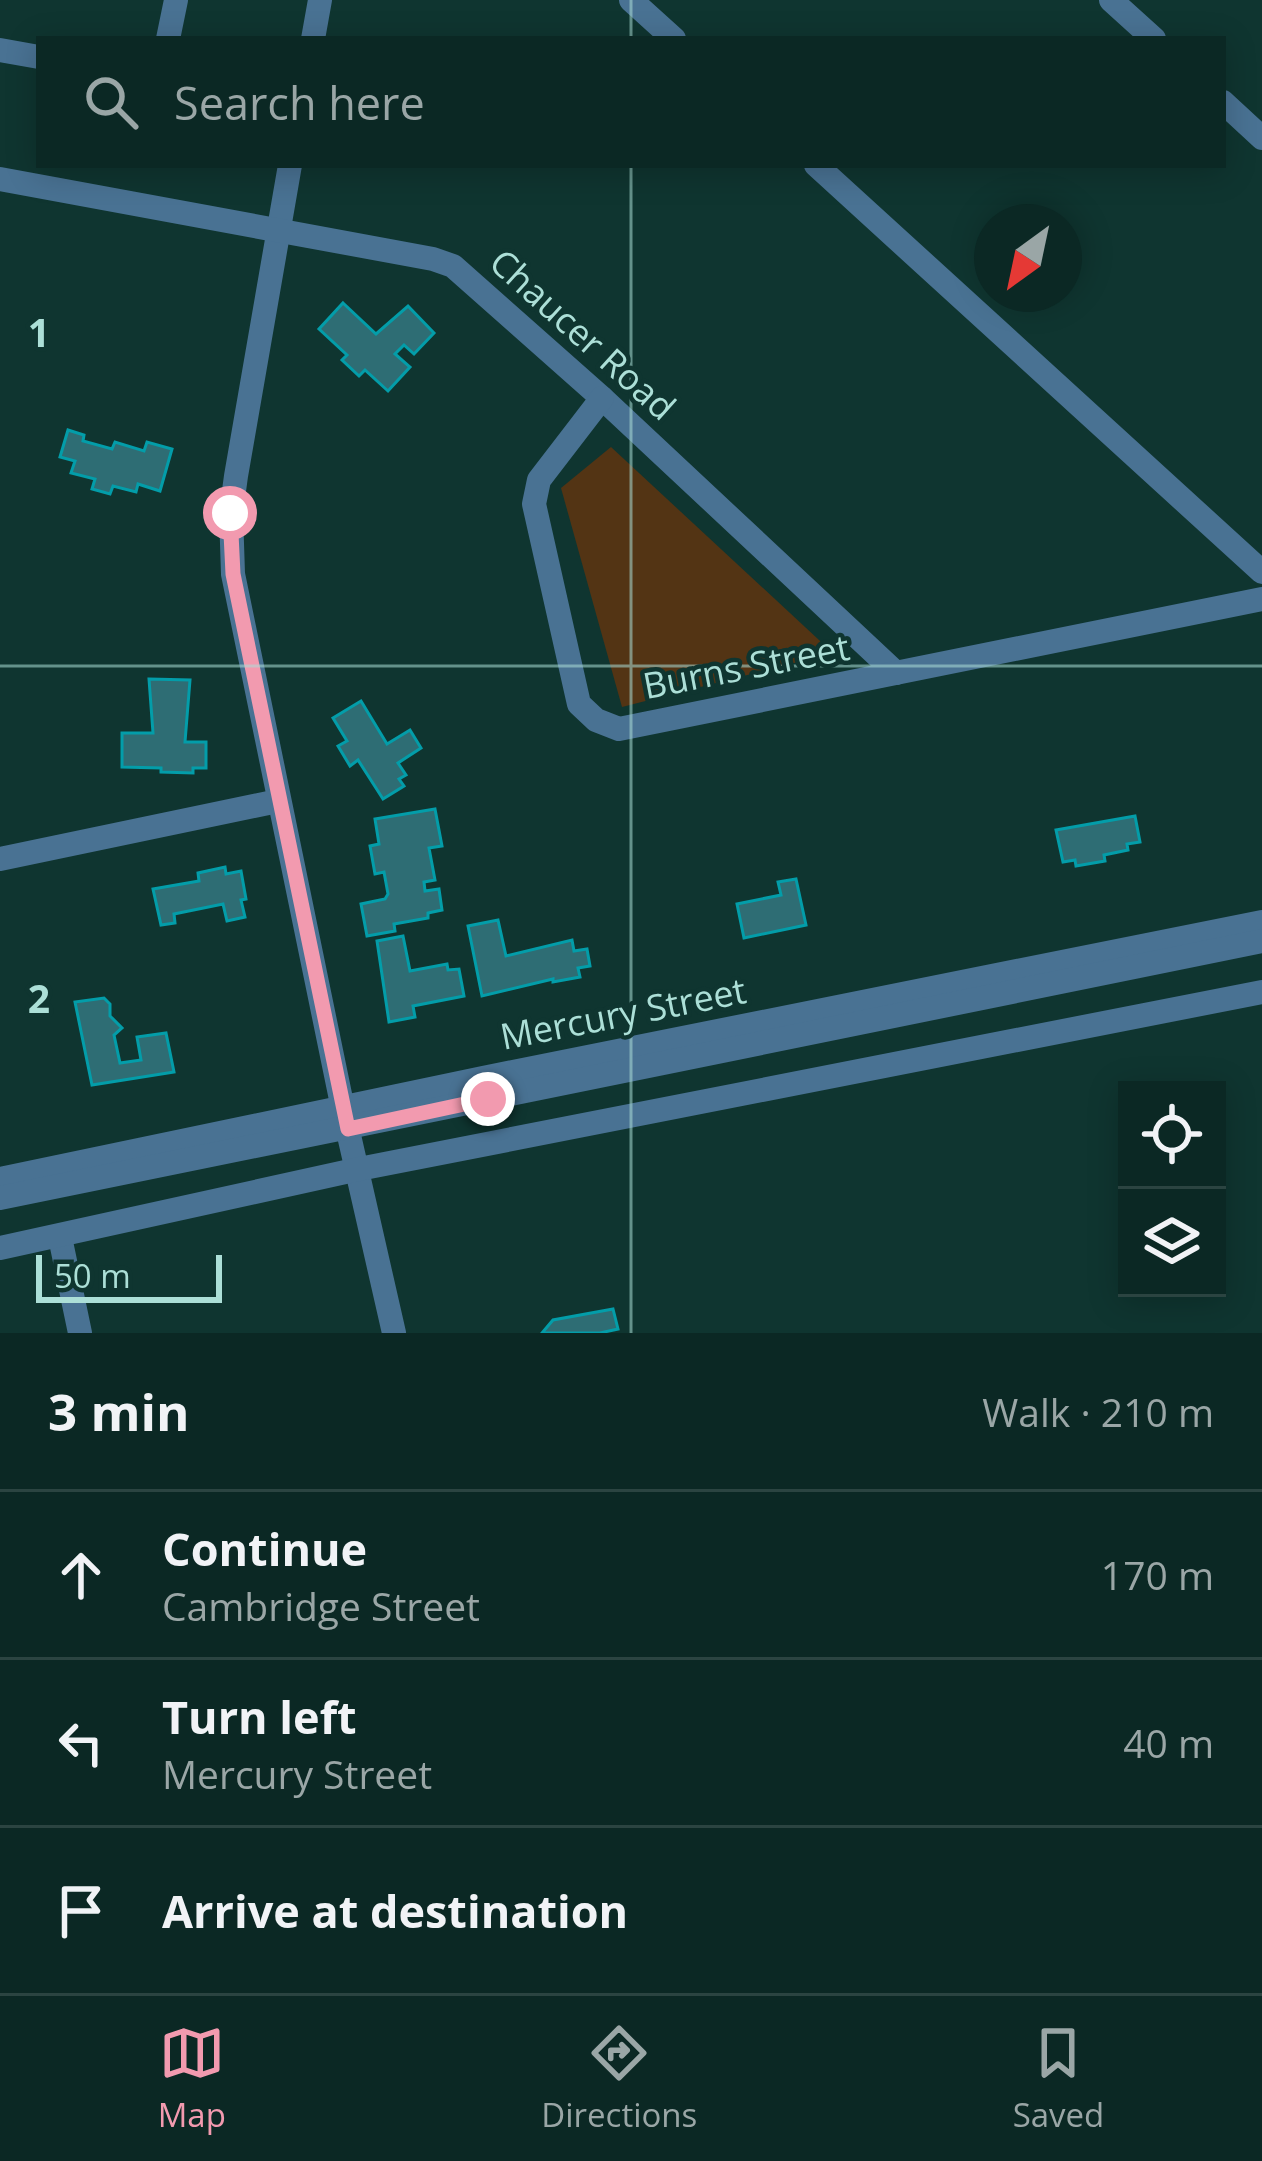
<!DOCTYPE html>
<meta charset="utf-8">
<style>
body{margin:0;font-family:"Open Sans",sans-serif;background:#193431;color:#f1f3f6}
.controls{position:absolute;right:36px;bottom:36px;display:grid;overflow:hidden;border-radius:0px;box-shadow:0 6px 30px #0003}
.controls button{width:108px;height:108px;display:grid;place-items:center;padding:0;border:0;border-bottom:3px solid #2b4441;background:#0b2824;color:#f1f3f6;font:60px sans-serif}
.compass{position:absolute;left:974px;top:204px;width:108px;height:108px;border-radius:50%;background:#0b2824;box-shadow:0 6px 30px #0003;rotate:213deg}
.scale{position:absolute;left:36px;bottom:30px;width:186px;box-sizing:border-box;padding-left:12px;border:6px solid #acdfd7;border-top:0;font-size:33px;line-height:42px;white-space:nowrap;color:#acdfd7;-webkit-text-stroke:9px #0f3530;paint-order:stroke}
.stop{position:absolute;width:36px;height:36px;margin:-27px;border:9px solid #f29aaf;border-radius:50%;background:#fff}
.stop.end{background:#f29aaf;border-color:#fff;box-shadow:0 3px 12px #0008}
.list{margin:0;padding:0;list-style:none}
h2{display:flex;justify-content:space-between;align-items:center;height:156px;margin:0;padding:0 48px;font-size:51px}
h2 small{font-size:39px;font-weight:400;color:#9aa6a6}
.list li{display:grid;grid-template-columns:78px 1fr auto;gap:36px;align-items:center;box-sizing:border-box;height:168px;padding:0 48px;border-top:3px solid #2b4441}
.list b{display:block;font-size:45px;white-space:nowrap}
.list p{margin:0;font-size:39px;white-space:nowrap;color:#9aa6a6}
.list em{font-size:39px;font-style:normal;color:#9aa6a6}
.icon{flex:none;width:66px;height:66px;fill:none;stroke:currentColor;stroke-width:2;stroke-linecap:round;stroke-linejoin:round}
.map{position:relative;flex:none;width:1262px;height:1333px;overflow:hidden}
.search{position:absolute;background:#0b2824;box-shadow:0 6px 30px #0003;left:36px;right:36px;top:36px;height:132px;display:flex;align-items:center;gap:30px;box-sizing:border-box;padding:0 42px;border-radius:0px;color:#9aa6a6;font-size:45px}
.sheet{height:660px;background:#0b2824}
nav{display:flex;justify-content:space-around;align-items:center;box-sizing:border-box;height:168px;border-top:3px solid #2b4441;background:#0b2824;font-size:33px;color:#9aa6a6}
nav a{display:grid;justify-items:center;gap:6px}
nav .on{color:#f29aaf}
.map>svg:first-child{display:block}
.green{fill:#533414}
.building{fill:#2e6d74;stroke:#039da9;stroke-width:3}
.lines{fill:none;stroke-linecap:round;stroke-linejoin:round}
.minor{stroke:#497293;stroke-width:24}
.tertiary{stroke:#497293;stroke-width:24}
.route{stroke:#f29aaf;stroke-width:15}
.grid{fill:none;stroke:#acdfd7;stroke-width:3;stroke-opacity:0.55}
.labels{text-anchor:middle;dominant-baseline:central;stroke-width:9;stroke-linejoin:round;paint-order:stroke}
.street-label{font-size:36px;fill:#acdfd7;stroke:#0f3530}
.grid-label{font-size:39px;text-anchor:middle;font-weight:bold;fill:#acdfd7;stroke:#0f3530;stroke-width:9;stroke-linejoin:round;paint-order:stroke}
</style>
<div class="map">
<svg width="1262" height="1333" viewBox="0 0 1262 1333">
<rect width="100%" height="100%" fill="#0f3530"/>
<path class="green" d="M611,447L833,653L622,707L561,488Z"/>
<g class="building">
<path d="M343,303L376,334L408,306L434,333L414,354L404,345L395,354L410,367L388,391L365,370L359,376L342,360L347,355L319,329Z"/>
<path d="M68,430L84,435L83,441L112,449L115,442L144,451L147,442L172,449L160,491L138,484L136,492L113,486L110,494L92,489L95,479L71,473L75,461L60,457Z"/>
<path d="M149,679L190,680L185,742H206V768H193V773L161,772V768L122,767V733H153Z"/>
<path d="M361,701L387,744L410,730L421,748L398,763L406,775L399,779L404,786L383,799L358,760L350,766L338,746L347,741L333,718Z"/>
<path d="M435,809L442,846L429,848L435,880L424,882L425,891L439,889L442,910L428,913V918L394,924L395,931L367,936L361,904L385,899L388,894L384,872L375,874L370,846L379,844L375,819Z"/>
<path d="M1135,816L1140,842L1127,844L1128,850L1104,855L1105,861L1076,866L1075,860L1063,862L1056,830Z"/>
<path d="M225,867L226,874L241,871L246,899L241,900L245,917L227,921L223,904L174,914L175,923L161,925L153,889L199,881L198,873Z"/>
<path d="M796,879L806,925L744,938L737,904L781,895L778,882Z"/>
<path d="M498,920L506,956L572,940L574,951L587,949L590,966L578,968L580,977L553,982V979L482,996L468,926Z"/>
<path d="M403,936L410,971L447,964L448,970L459,969L464,996L413,1006L415,1017L389,1022L377,941Z"/>
<path d="M104,998L110,1004V1016L122,1028L114,1035L120,1063L141,1060L137,1037L166,1033L174,1072L92,1085L75,1002Z"/>
<path d="M613,1309L618,1329L600,1333H542L553,1320Z"/>
</g>
<g class="lines">
<g class="minor">
<path d="M631,0L674,39"/>
<path d="M1111,0L1154,39"/>
<path d="M168,39L176,0"/>
<path d="M313,39L320,0"/>
<path d="M0,50L39,57"/>
<path d="M1223,102L1262,138"/>
<path d="M290,165L236,476L231,513L233,574L343,1109L394,1333"/>
<path d="M816,165L1262,572"/>
<path d="M0,179L433,259L453,266L602,398L896,673"/>
<path d="M602,398L539,480L534,504L579,704L596,720L619,729L1262,599"/>
<path d="M0,859L278,801"/>
<path d="M60,1237L80,1333"/>
<path d="M0,1248L359,1169L1262,992"/>
</g>
<g class="tertiary">
<path d="M0,1179L483,1078L1262,922"/>
<path d="M0,1198L1262,941"/>
</g>
</g>
<g class="lines">
<path class="route" d="M230,513L233,574L348,1129L488,1099"/>
</g>
<path class="grid" d="M631,0V39M631,165V1333M0,666H1262"/>
<g class="labels">
<g class="street-label">
<text transform="translate(583 334) rotate(42)">Chaucer Road</text>
<text transform="translate(746 666) rotate(-11)">Burns Street</text>
<text transform="translate(623 1013) rotate(-11)">Mercury Street</text>
</g>
</g>
<g class="grid-label">
<text x="39" y="347">1</text>
<text x="39" y="1013">2</text>
</g>
</svg>
<div class="controls">
<button><svg class="icon" aria-label="locate" viewBox="0 0 24 24"><circle cx="12" cy="12" r="6"/><path d="M12 2v4M12 18v4M2 12h4M18 12h4"/></svg></button>
<button><svg class="icon" aria-label="layers" viewBox="0 0 24 24"><path d="M12 4l9 5-9 5-9-5zM3 14l9 5 9-5"/></svg></button>
</div>
<svg class="compass" viewBox="-18 -18 36 36"><path d="M0-13l5 13h-10z" fill="#e53935"/><path d="M0 13l5-13h-10z" fill="#9aa6a6"/></svg>
<div class="scale">50 m</div>
<div class="stop" style="left:230px;top:513px"></div>
<div class="stop end" style="left:488px;top:1099px"></div>
<div class="search"><svg class="icon" aria-label="search" viewBox="0 0 24 24"><circle cx="10" cy="10" r="6"/><path d="M15 15l6 6"/></svg>Search here</div>
</div>
<section class="sheet">
<h2>3 min<small>Walk · 210 m</small></h2>
<ul class="list">
<li><svg class="icon" aria-label="ahead" viewBox="0 0 24 24"><path d="M12 20V5M6 11l6-6 6 6"/></svg><div><b>Continue</b><p>Cambridge Street</p></div><em>170 m</em></li>
<li><svg class="icon" aria-label="left" viewBox="0 0 24 24"><path d="M17 20v-9H6M10 6l-5 5 5 5"/></svg><div><b>Turn left</b><p>Mercury Street</p></div><em>40 m</em></li>
<li><svg class="icon" aria-label="arrive" viewBox="0 0 24 24"><path d="M6 21V4h12l-3 4 3 4H6"/></svg><div><b>Arrive at destination</b></div></li>
</ul>
</section>
<nav>
<a class="on"><svg class="icon" aria-label="map" viewBox="0 0 24 24"><path d="M3 6l6-2 6 2 6-2v14l-6 2-6-2-6 2zM9 4v14M15 6v14"/></svg>Map</a>
<a><svg class="icon" aria-label="directions" viewBox="0 0 24 24"><path d="M12 3l9 9-9 9-9-9zM9 14v-3h6M13 9l2 2-2 2"/></svg>Directions</a>
<a><svg class="icon" aria-label="saved" viewBox="0 0 24 24"><path d="M7 4h10v16l-5-4-5 4z"/></svg>Saved</a>
</nav>
